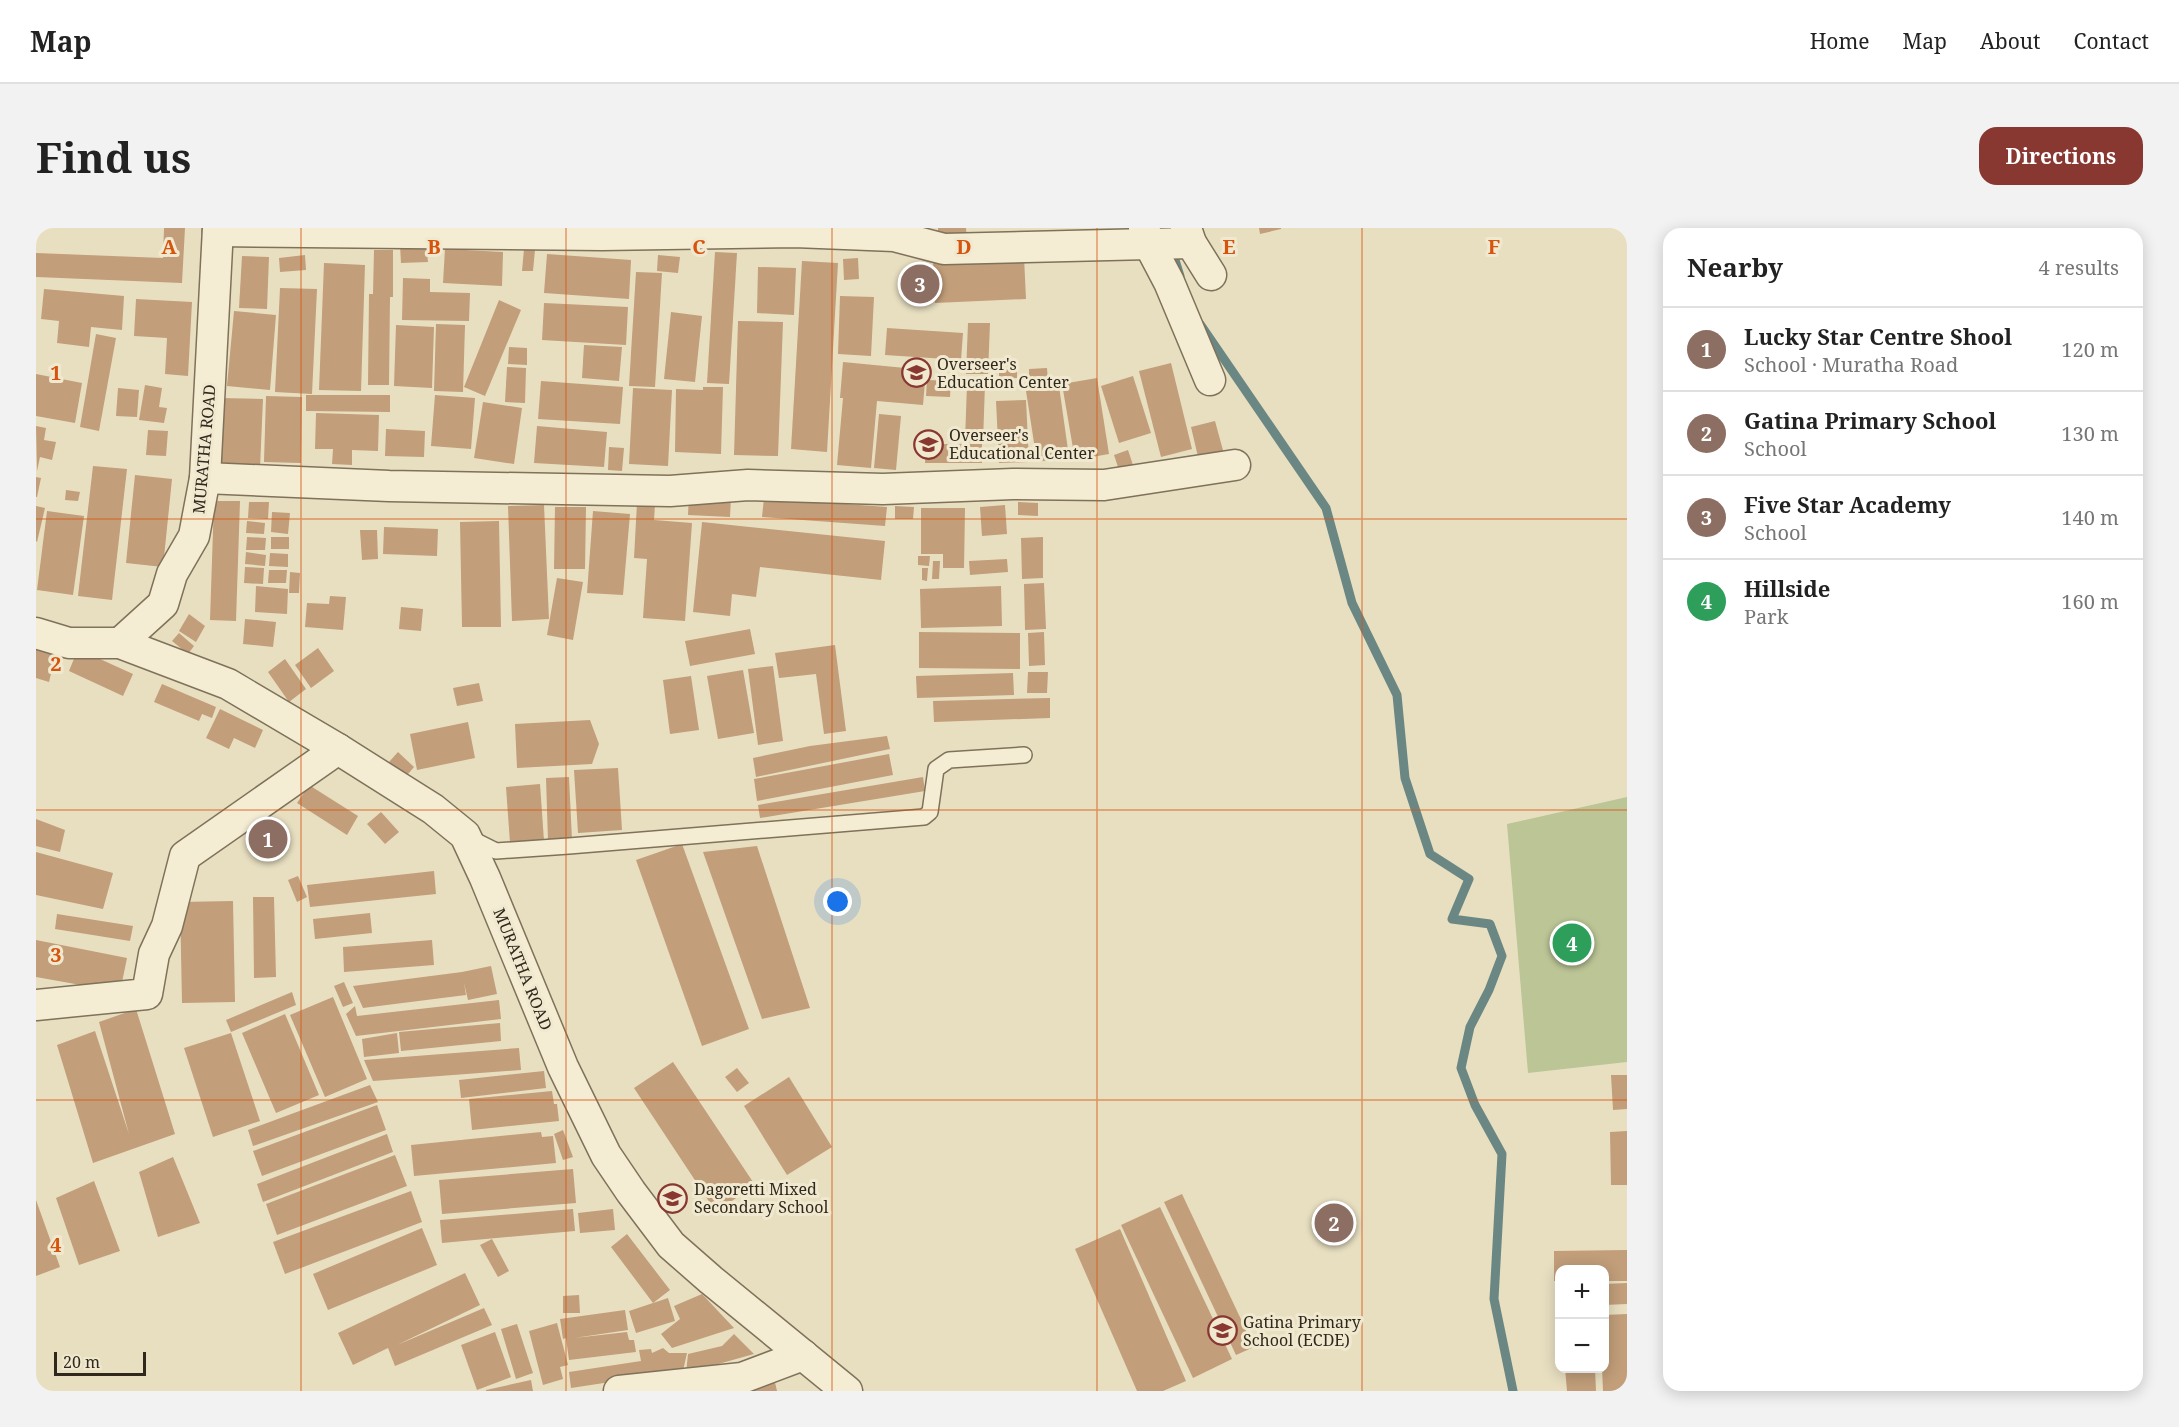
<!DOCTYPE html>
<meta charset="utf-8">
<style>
body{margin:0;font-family:"Noto Serif",serif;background:#f2f2f2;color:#222}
.controls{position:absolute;right:18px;bottom:18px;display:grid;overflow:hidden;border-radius:12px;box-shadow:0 3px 15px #0003}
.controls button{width:54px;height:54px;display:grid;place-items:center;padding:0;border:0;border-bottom:2px solid #e0e0e0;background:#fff;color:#222;font:30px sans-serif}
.scale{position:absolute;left:18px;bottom:15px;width:92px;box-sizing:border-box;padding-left:6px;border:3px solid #31281d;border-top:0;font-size:16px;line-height:21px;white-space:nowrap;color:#31281d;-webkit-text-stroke:4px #f0e9cf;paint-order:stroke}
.you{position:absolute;left:802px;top:674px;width:21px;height:21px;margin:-15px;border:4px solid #fff;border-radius:50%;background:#1a73e8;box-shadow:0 0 0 9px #1a73e833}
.badge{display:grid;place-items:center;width:39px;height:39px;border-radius:50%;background:#883731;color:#fff;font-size:20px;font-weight:700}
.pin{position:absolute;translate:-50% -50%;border:3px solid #fff;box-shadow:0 2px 6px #0006}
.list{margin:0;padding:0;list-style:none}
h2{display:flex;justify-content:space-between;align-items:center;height:78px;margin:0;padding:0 24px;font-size:26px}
h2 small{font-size:20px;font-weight:400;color:#767676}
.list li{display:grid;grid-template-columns:39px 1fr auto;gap:18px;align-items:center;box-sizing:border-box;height:84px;padding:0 24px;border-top:2px solid #e0e0e0}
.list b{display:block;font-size:22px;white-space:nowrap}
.list p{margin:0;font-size:20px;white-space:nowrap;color:#767676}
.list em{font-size:20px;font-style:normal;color:#767676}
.map{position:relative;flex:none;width:1591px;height:1163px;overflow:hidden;border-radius:18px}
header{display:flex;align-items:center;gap:36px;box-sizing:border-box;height:84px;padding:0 30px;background:#fff;border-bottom:2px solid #e0e0e0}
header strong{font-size:28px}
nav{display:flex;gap:33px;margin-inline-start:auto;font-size:21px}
.intro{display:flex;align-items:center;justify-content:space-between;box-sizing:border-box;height:144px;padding:0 36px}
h1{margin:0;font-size:42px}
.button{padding:15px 27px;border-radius:18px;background:#883731;color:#fff;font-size:21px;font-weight:700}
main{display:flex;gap:36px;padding:0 36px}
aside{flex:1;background:#fff;border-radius:18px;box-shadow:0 3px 15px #0003}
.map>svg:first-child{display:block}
.green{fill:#bcc596}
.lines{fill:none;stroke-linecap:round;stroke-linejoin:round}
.stream{stroke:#6b8783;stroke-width:9}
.building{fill:#c29e7a}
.lane-casing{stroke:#7f715a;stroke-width:18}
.street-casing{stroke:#7f715a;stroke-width:33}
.lane{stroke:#f4edd3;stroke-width:15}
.street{stroke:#f4edd3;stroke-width:30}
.grid{fill:none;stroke:#d6540e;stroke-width:1.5;stroke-opacity:0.55}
.labels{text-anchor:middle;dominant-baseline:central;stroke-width:6;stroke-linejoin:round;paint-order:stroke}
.poi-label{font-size:16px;fill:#31281d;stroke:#f0e9cf;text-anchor:start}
.street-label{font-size:16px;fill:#31281d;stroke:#f0e9cf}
.grid-label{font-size:20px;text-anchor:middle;font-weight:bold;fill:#d6540e;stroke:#f0e9cf;stroke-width:6;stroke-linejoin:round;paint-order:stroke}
</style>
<header>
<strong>Map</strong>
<nav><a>Home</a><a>Map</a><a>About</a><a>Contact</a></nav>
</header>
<div class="intro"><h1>Find us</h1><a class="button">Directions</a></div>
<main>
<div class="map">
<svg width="1591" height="1163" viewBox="0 0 1591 1163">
<rect width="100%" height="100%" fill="#e8dfc1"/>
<path class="green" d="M1591,569V834L1492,845L1471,596Z"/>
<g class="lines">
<g class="stream">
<path d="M1129,0L1144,48"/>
<path d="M1164,96L1290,280L1316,375L1361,467L1369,550L1394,626L1433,651L1416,691L1454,696L1466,728L1453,762L1434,799L1425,840L1439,877L1466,926L1458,1071L1477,1163"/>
</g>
</g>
<g class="building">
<path d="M128,0H149L146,55L0,49V25L127,30Z"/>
<path d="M902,0H930L931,11L902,12Z"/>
<path d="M1223,0H1245V1L1224,6Z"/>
<path d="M390,16L392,34L365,35L364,17Z"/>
<path d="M409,21L467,24L466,58L407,55Z"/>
<path d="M488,21L499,22L497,43H486Z"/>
<path d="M338,22H357V69H354L353,157H332L333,66H337Z"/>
<path d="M679,24L701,25L693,156L671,155Z"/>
<path d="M511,26L595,32L593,71L508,65Z"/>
<path d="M269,27L270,42L244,44L243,30Z"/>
<path d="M622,27L644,29L642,45L621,43Z"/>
<path d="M206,28L233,29L231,81L203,80Z"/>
<path d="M988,29L990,71L899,75L897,33Z"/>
<path d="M822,30L823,51L808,52L807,31Z"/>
<path d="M766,33L802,35L791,224L755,221Z"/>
<path d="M288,35L329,37L325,163L283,162Z"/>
<path d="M722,39L760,40L758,87L721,85Z"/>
<path d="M600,44L626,45L619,159L593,158Z"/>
<path d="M367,50L394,51V64L434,65L433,93L366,92Z"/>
<path d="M244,60L281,61L276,166L239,164Z"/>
<path d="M8,61L88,68L86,102L55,99L53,119L21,115L23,93L5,91Z"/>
<path d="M804,68L838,69L835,128L802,126Z"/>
<path d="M100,71L156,74L152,148L129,146L131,110L98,108Z"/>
<path d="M463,72L485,82L449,168L428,159Z"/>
<path d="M508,75L592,79L590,117L506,112Z"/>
<path d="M198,83L240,87L234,162L191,158Z"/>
<path d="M635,84L666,88L659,154L628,151Z"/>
<path d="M702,93L747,94L742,228L698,227Z"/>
<path d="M932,95H954L952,146H930Z"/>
<path d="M400,96L429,97L427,164L398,163Z"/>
<path d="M360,97L398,99L396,160L358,158Z"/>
<path d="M851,100L927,105L925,132L849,127Z"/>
<path d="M60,106L80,110L63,203L44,199Z"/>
<path d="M548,117L586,119L583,153L546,150Z"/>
<path d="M473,119L491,120V137L472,136Z"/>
<path d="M807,134L890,142L887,177L841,173L835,240L801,237L807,170H804Z"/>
<path d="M1135,135L1156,221L1125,229L1103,143Z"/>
<path d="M471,139L490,140L489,175L469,174Z"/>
<path d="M1011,140L1012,153L993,154V141Z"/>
<path d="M981,141V150L963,151V142Z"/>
<path d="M0,146L46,155L39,195L0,188Z"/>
<path d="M1097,148L1115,205L1083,215L1065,158Z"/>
<path d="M1061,150L1073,226L1039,232L1026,156Z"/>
<path d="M891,152L915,153L914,169L890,168Z"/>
<path d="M505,153L587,159L584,196L502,191Z"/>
<path d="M931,156H949L947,214L929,213Z"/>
<path d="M109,157L126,160L123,179L131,180L128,195L103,192Z"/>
<path d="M1023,158L1033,229L1001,234L990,163Z"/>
<path d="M667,159H687L685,226L639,224L640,161L667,162Z"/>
<path d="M82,160L103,162L101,189L80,188Z"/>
<path d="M597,160L636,162L632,238L593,236Z"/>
<path d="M270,167H354V184L270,183Z"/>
<path d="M399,167L439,170L435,221L395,218Z"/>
<path d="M230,168L266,169L265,235L228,234Z"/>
<path d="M184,170L227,171L224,240L182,239Z"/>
<path d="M990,172L993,234L963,235L960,173Z"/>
<path d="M447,174L486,180L478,236L438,230Z"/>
<path d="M280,185L343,187L342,223L316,222V237L296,236L297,221H279Z"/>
<path d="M843,186L865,188L860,242L838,240Z"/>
<path d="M1179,193L1188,226L1163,233L1155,199Z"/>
<path d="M0,198L10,200L8,212L20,214L16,232L4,229L1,243Z"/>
<path d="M501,198L571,204L568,239L498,235Z"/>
<path d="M350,201L389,203L388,229L349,228Z"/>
<path d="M112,202L132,203L130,228L110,227Z"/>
<path d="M890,216H946V235H889Z"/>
<path d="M573,219L588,220L586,243L572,242Z"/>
<path d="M1092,222L1098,240L1084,245L1078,227Z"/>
<path d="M57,238L91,241L76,372L42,368Z"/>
<path d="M99,247L136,251L127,339L90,335Z"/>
<path d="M0,249L5,250L1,269H0Z"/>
<path d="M30,262L44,264L42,273L29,272Z"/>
<path d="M653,266L695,269L694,289L652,287Z"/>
<path d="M728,270L851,279L849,298L726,289Z"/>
<path d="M178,273H204L200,393L174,392Z"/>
<path d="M213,274H233L232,291L212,290Z"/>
<path d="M982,274L1002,275V288L982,287Z"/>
<path d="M601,275L619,276L618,292L656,295L649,393L607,390L611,331L598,330Z"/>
<path d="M508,277L513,391L476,393L472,278Z"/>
<path d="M969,277L971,306L946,308L944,279Z"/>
<path d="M0,278L9,280L1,314L0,313Z"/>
<path d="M859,278L878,279L877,291H859Z"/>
<path d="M519,279H550L549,341H518Z"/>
<path d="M885,280H929L928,340H907V326H885Z"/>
<path d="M11,283L48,288L37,367L1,362Z"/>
<path d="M557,283L594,286L587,367L551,365Z"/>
<path d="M236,284L254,285L252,306L235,304Z"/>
<path d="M211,293L229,295L228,306L210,305Z"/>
<path d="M463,293L465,399H426L424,294Z"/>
<path d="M666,294L849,313L845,352L724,339L720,369L696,366L694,388L657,384Z"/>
<path d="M348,299L402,301L401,328L347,326Z"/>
<path d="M324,302H341L342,331L326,332Z"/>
<path d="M211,309L230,310L229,322H210Z"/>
<rect x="235" y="309" width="18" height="12"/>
<path d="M1007,309V350L986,351L985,310Z"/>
<path d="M210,324L230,327L229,338L209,336Z"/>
<path d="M234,325L252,326V339L233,338Z"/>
<path d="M882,328H894L893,338L882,337Z"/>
<path d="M971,331L972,344L934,347L933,333Z"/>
<path d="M897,333H904L903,351H896Z"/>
<path d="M209,339L228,340L227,356L208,355Z"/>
<path d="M886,340H892L891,353L886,352Z"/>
<path d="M233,342H251L250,355H232Z"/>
<path d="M254,344L264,345L263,365H253Z"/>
<path d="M521,350L547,354L537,412L511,407Z"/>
<path d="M1008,355L1010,401L989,402L988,356Z"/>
<path d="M220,358L252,361L251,386L219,384Z"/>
<path d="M965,358L966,398L885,400L884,361Z"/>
<path d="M294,368L310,369L307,402L269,399L271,375L293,376Z"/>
<path d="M365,379L387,381L385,403L363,401Z"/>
<path d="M153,386L169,398L160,414L143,403Z"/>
<path d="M209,391L240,394L237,419L207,416Z"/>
<path d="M714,401L719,426L654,438L649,413Z"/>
<path d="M883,404L984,405V441L883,440Z"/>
<path d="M1008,404L1009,437L993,438L992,405Z"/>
<path d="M143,405L158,418L152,426L136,413Z"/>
<path d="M0,415L21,420L13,454L0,450Z"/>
<path d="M799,417L810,503L788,506L780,446L743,450L739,425Z"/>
<path d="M282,420L298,443L275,460L259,437Z"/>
<path d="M42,421L97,446L87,468L33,443Z"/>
<path d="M249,431L270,461L253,474L232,444Z"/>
<path d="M737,438L747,513L722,517L712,441Z"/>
<path d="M707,442L718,505L682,511L671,448Z"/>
<path d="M992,444H1012L1011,465H991Z"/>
<path d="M977,445L978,467L881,470L880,448Z"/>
<path d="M655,448L663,502L634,506L627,452Z"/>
<path d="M443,455L447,473L421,478L417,460Z"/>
<path d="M126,456L180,479L176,490L166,486L163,493L118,474Z"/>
<path d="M1014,470V490L898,494L897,473Z"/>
<path d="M184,481L227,502L219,520L198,510L193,521L170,510Z"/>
<path d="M554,492L563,516L556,536L481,540L479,496Z"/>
<path d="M432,494L439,530L381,542L374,506Z"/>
<path d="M851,508L854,521L720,549L717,530L774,518Z"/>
<path d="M362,524L378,539L361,559L344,544Z"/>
<path d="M853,526L857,547L721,573L718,551Z"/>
<path d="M582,540L586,602L542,605L538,542Z"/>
<path d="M533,549L536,612L512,614L510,550Z"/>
<path d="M887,549L889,563L724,590L722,577Z"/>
<path d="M504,556L508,613L474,615L470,559Z"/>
<path d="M273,557L322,588L311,607L261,575Z"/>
<path d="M345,584L363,604L349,616L331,596Z"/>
<path d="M0,591L29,602L24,624L0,618Z"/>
<path d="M646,616L713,801L666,818L600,632Z"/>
<path d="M721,618L774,780L726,791L667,624Z"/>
<path d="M0,624L77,645L67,681L0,667Z"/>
<path d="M398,643L400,666L274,679L271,657Z"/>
<path d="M262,648L271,669L261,674L252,652Z"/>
<path d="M217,669H238L240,749L218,750Z"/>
<path d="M197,673L199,774L146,775L144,674Z"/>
<path d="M334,685L336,705L279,711L277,691Z"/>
<path d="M21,686L97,698L94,713L19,701Z"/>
<path d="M0,712L91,730L84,764L0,749Z"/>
<path d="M396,712L398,737L308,744L307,719Z"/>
<path d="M455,738L461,766L432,772L428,755L430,767L327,780L317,758L426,744Z"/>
<path d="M308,754L317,775L307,779L298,758Z"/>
<path d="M256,764L260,777L195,804L190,792Z"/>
<path d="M297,769L331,851L289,869L254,787Z"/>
<path d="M463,772L465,791L320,808L310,786L319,778L321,788Z"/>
<path d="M100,781L139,906L57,935L21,817L59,803L93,906L63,794Z"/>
<path d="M249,786L283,867L240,885L206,805Z"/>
<path d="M464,795L465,813L365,823L363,804Z"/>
<path d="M195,805L224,893L177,909L148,820Z"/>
<path d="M361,805L363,825L328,829L326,811Z"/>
<path d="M483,820L485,842L337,853L328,832Z"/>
<path d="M637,834L719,957L680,984L598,860Z"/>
<path d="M701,840L713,855L701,864L689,849Z"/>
<path d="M508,843L510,860L425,870L423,852Z"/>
<path d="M1575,847H1591V881L1577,882Z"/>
<path d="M753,849L796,919L751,947L708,878Z"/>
<path d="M334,857L342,874L217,918L212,902Z"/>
<path d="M516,863L518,876H521L523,893L436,902L433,871Z"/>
<path d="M341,877L350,902L226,948L217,923Z"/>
<path d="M527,902L537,929L527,932L518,906Z"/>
<path d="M1591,903V957H1575L1574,904Z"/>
<path d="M505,904L506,909L517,908L520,935L378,948L375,917Z"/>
<path d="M351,906L357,924L227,974L221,956Z"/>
<path d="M359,927L371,958L241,1007L230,976Z"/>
<path d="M137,929L164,995L122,1009L103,944Z"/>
<path d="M537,941L540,975L406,986L403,952Z"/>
<path d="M58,953L84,1023L43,1037L20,970Z"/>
<path d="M375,963L386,994L249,1046L237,1014Z"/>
<path d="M1146,966L1218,1119L1200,1127L1128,974Z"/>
<path d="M0,972L24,1039L0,1048Z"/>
<path d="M1124,979L1196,1131L1157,1150L1085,997Z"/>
<path d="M537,981L539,1003L406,1015L404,992Z"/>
<path d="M577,981L579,1002L544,1005L542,985Z"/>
<path d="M386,1000L401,1037L292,1082L277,1046Z"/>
<path d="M1084,1001L1150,1153L1127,1163H1101L1039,1021Z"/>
<path d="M591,1006L634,1062L617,1075L632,1070L639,1093L600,1105L593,1083L617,1075L575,1019Z"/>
<path d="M456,1011L473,1043L462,1049L444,1017Z"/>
<path d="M1591,1022V1053H1568V1042H1524V1053H1518V1023Z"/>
<path d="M429,1045L444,1077L361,1117L448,1080L456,1097L359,1138L352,1120L317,1137L302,1105Z"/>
<path d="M1591,1055V1076L1568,1077V1056Z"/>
<path d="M1521,1057H1524V1079H1522Z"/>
<path d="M666,1066L698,1100L636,1120L625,1106L644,1091L638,1078Z"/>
<path d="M543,1067L544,1085H527V1068Z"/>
<path d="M589,1082L592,1102L538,1110L591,1104L593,1112H598L600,1124L533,1132L530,1110L527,1111L524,1091Z"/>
<path d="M1591,1086V1163H1567L1566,1140H1568V1087Z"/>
<path d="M521,1095L532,1137L524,1139L527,1151L507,1157L493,1103Z"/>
<path d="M481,1096L497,1145L480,1151L465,1101Z"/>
<path d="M459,1104L475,1149L441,1162L425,1117Z"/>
<path d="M698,1106L718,1126L650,1145L652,1126L686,1118Z"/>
<path d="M627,1120L633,1125H651L647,1143L535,1160L533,1144L605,1133L603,1122L615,1121L616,1125Z"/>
<path d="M1529,1140H1559L1560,1163H1531Z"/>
<path d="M738,1150L741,1163H684Z"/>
<path d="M495,1152L497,1163H450V1162Z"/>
</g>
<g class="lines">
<defs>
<path id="lane" d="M434,610L460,623L533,618L888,589L894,584L900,541L913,532L988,527"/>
<g id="street">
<path d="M1108,0L1113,16L1133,54L1174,152"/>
<path d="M1150,0L1155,15L1175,47"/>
<path d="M182,3L566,7L759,4L858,8L908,21L1155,15"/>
<path d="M169,250L353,258L634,263L712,257L847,261L977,256L1068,257L1199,237"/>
<path d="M0,405L33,415H84L192,456L302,521L397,581L429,607L449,650L527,839L570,927L595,964L635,1017L675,1052L811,1163"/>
<path d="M84,415L127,376L136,346L158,308L169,250L182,0"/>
<path d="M0,777L111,766L118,726L131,698L149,628L302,521"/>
<path d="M583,1163L706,1150L767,1127"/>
</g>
</defs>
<use href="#lane" class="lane-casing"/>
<use href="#street" class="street-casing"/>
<use href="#lane" class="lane"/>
<use href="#street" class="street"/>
</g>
<path class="grid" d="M265,0V1163M530,0V1163M796,0V1163M1061,0V1163M1326,0V1163M0,291H1591M0,582H1591M0,872H1591"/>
<defs>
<symbol id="school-ring" viewBox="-11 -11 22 22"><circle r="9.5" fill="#f0e9cf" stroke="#883731" stroke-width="1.5"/><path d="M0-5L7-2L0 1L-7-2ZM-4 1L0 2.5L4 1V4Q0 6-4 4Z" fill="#883731"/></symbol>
</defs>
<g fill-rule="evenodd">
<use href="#school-ring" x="864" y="128" width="33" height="33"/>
<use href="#school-ring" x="876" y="200" width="33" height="33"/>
<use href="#school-ring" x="620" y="954" width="33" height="33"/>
<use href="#school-ring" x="1170" y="1086" width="33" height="33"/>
</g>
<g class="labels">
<g class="poi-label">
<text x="901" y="136">Overseer's<tspan x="901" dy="18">Education Center</tspan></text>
<text x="913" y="207">Overseer's<tspan x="913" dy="18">Educational Center</tspan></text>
<text x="658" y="961">Dagoretti Mixed<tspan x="658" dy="18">Secondary School</tspan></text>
<text x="1207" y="1094">Gatina Primary<tspan x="1207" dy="18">School (ECDE)</tspan></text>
</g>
<g class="street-label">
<text transform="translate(168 221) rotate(-85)">MURATHA ROAD</text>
<text transform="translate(487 741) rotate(68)">MURATHA ROAD</text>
</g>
</g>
<g class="grid-label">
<text x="133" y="26">A</text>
<text x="398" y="26">B</text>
<text x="663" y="26">C</text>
<text x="928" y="26">D</text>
<text x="1193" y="26">E</text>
<text x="1458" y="26">F</text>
<text x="20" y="152">1</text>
<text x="20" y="443">2</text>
<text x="20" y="734">3</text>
<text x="20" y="1024">4</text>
</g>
</svg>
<div class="controls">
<button>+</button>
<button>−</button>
</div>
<div class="scale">20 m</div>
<div class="you"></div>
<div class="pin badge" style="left:232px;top:611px;background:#8d6e63">1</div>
<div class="pin badge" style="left:1298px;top:995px;background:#8d6e63">2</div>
<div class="pin badge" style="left:884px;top:56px;background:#8d6e63">3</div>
<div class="pin badge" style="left:1536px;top:715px;background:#2e9e5b">4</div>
</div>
<aside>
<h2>Nearby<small>4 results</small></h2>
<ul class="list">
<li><span class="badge" style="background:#8d6e63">1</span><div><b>Lucky Star Centre Shool</b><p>School · Muratha Road</p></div><em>120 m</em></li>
<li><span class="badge" style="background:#8d6e63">2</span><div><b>Gatina Primary School</b><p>School</p></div><em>130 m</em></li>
<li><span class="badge" style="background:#8d6e63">3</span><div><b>Five Star Academy</b><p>School</p></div><em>140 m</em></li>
<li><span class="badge" style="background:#2e9e5b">4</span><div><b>Hillside</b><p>Park</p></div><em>160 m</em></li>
</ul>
</aside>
</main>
